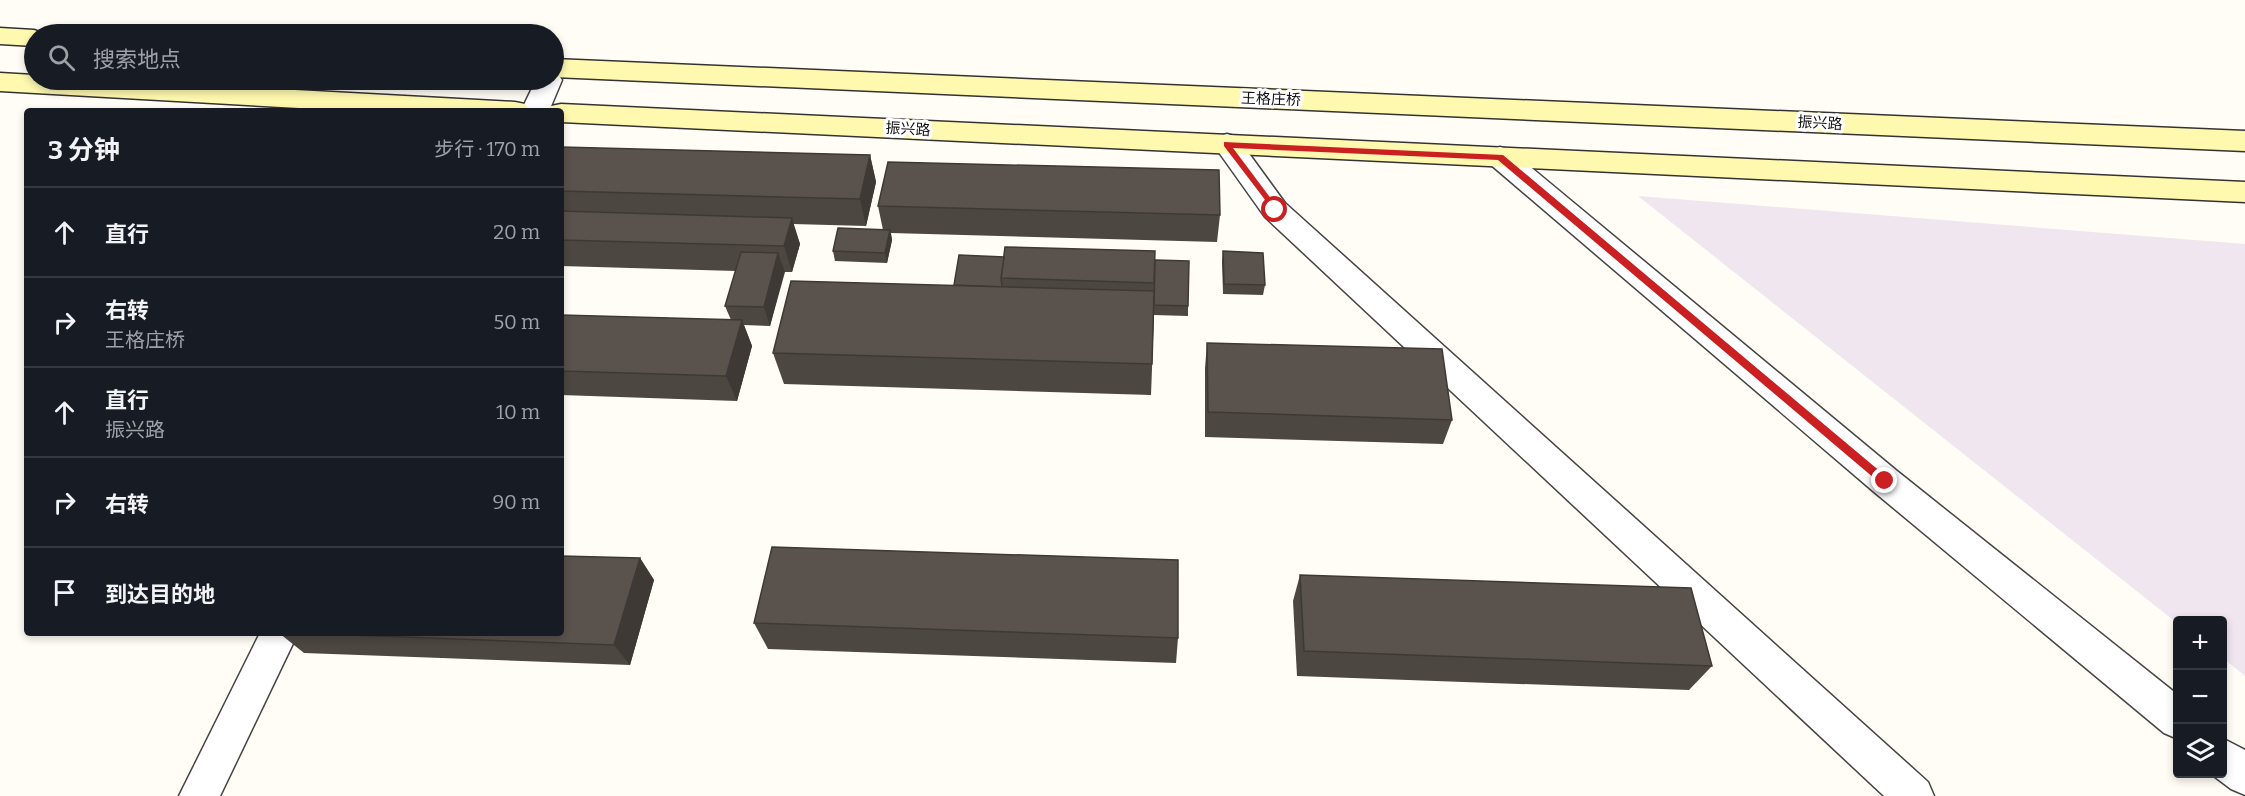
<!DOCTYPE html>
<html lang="zh">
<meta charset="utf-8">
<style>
body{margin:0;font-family:Bitter,"Noto Sans SC",serif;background:#20242c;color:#f1f3f6}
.controls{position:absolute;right:18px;bottom:18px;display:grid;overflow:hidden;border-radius:6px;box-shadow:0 3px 9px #0003}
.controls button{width:54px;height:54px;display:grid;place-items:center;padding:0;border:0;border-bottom:2px solid #363941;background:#171b24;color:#f1f3f6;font:30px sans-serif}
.stop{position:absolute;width:18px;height:18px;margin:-14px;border:4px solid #ca2022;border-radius:50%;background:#fff}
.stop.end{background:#ca2022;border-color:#fff;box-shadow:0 2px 6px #0008}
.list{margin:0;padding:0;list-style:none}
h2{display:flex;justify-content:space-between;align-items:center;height:78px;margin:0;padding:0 24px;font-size:26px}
h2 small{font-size:20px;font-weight:400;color:#9ea1a6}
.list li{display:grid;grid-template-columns:39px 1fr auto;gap:18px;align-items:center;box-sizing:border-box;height:90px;padding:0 24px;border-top:2px solid #363941}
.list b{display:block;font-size:22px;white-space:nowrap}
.list p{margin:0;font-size:20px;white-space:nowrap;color:#9ea1a6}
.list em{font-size:20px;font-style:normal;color:#9ea1a6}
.icon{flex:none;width:33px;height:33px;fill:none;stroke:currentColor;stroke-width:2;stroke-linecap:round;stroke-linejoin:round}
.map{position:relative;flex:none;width:2245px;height:796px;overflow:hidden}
.search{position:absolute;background:#171b24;box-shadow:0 3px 9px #0003;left:24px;top:24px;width:540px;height:66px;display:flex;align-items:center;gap:15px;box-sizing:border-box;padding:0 21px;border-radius:33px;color:#9ea1a6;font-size:22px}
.panel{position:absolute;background:#171b24;box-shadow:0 3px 9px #0003;left:24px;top:108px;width:540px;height:528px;border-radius:6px}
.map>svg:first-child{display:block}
.industrial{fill:#efe6ef}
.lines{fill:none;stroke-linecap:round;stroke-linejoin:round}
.street-casing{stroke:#444;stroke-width:3}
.secondary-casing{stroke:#333;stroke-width:3}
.street{fill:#fff;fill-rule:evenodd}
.secondary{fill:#fff9b0;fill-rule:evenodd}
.wall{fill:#4d4741}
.shaded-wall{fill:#3f3935}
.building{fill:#5a524c;stroke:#3f3935;stroke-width:1.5}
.route{fill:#ca2022}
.labels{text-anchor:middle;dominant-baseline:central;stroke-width:6;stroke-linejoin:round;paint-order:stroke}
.street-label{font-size:15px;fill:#111;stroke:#fff}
</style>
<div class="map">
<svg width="2245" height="796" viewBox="0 0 2245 796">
<rect width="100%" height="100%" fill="#fffdf5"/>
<path class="industrial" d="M1638,196L2245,244V676L2223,658L2222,620H2178L2177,623Z"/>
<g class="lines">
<defs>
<g id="street">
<path d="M554,72L558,74L562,80L549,111H521L536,80H554Z"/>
<path d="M1227,134L1237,137L1285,203L1928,782L1934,796H1884L1265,217L1213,144L1217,137Z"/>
<path d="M1500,147L1510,150L1897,471L2178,695V739L2164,733L1873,491L1490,164L1486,157L1490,150Z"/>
<path d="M260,633H298L220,796H179Z"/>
<path d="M2222,738L2245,750V795L2231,789L2211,774H2222Z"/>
</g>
<g id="secondary">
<path d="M0,28L34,30L45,34H34V46L0,44Z"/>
<path d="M554,59L2245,131V151L554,77Z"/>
<path d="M0,73L34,75V80H114L515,102L525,104L529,111H353L0,91Z"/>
<path d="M561,104L2245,182V202L561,122V111H548L551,106Z"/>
</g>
</defs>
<use href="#street" class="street-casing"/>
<use href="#secondary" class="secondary-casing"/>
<use href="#street" class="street"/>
<use href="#secondary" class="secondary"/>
</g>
<g class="wall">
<path d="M561,147L870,155L876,182L866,226L793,224L800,244L792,272H784L770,326L744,325L752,346L737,401L561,395V315L731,320L725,306L736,271L561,266Z"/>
<path d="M878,206L1220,215L1217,242L891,233L892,240L887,263L835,261L833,251L883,230Z"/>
<path d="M1223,251L1265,285L1263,295L1223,294L1222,261Z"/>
<path d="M1004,257L1155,260L1188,306V316L1154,315L1151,395L784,384L773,353L954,285Z"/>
<path d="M1207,343L1452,420L1443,444L1205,437V368Z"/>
<path d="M640,558L654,580L630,665L304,653L279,633H561Z"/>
<path d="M1300,575L1712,666L1689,690L1297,676L1293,601Z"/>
<path d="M754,623L1178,638L1176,663L768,649Z"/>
</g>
<g class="shaded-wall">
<path d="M870,155L876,182L866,226L860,199Z"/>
<path d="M792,218L800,244L792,272L784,246Z"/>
<path d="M890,230L892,240L887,263L885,253Z"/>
<path d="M778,253L785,272L770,326L764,307Z"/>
<path d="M742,320L752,346L737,401L726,376Z"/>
<path d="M640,558L654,580L630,665L614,645Z"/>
</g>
<g class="building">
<path d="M561,147L870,155L860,199L561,191Z"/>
<path d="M888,162L1219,170L1220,215L878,206Z"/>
<path d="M561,211L792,218L784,246L561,240Z"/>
<path d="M838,228L890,230L885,253L833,251Z"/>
<path d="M1005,247L1155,251L1154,283L1001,278Z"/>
<path d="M1223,251L1263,253L1265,285L1224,284Z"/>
<path d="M741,252L778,253L764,307L725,306Z"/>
<path d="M959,255L1004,257L1001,278L1002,287L954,285Z"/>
<path d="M1155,260L1189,261L1188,306L1154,305Z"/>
<path d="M791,281L1154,291L1152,364L773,353Z"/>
<path d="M561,315L742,320L726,376L561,371Z"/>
<path d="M1207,343L1442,349L1452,420L1208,412Z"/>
<path d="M772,547L1178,560V638L754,623Z"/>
<path d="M561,556L640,558L614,645L299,633H561Z"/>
<path d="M1300,575L1691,588L1712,666L1304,651Z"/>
</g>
<path class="route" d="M1224,142L1503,155L1888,478V484H1881L1498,160L1233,148L1278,208L1279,210L1275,213L1224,146Z"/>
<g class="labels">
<g class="street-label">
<text transform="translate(1271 99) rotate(2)">王格庄桥</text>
<text transform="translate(1820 123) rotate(3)">振兴路</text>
<text transform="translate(908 129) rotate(3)">振兴路</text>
</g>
</g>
</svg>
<div class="controls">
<button>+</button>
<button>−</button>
<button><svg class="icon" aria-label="layers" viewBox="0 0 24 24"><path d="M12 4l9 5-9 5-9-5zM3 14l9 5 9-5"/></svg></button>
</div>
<div class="stop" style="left:1275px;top:210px"></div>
<div class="stop end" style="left:1885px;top:481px"></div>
<div class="search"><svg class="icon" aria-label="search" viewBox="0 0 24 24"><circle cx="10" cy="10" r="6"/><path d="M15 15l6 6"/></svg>搜索地点</div>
<section class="panel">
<h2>3 分钟<small>步行 · 170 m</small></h2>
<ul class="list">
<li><svg class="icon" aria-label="ahead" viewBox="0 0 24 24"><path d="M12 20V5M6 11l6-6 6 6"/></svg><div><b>直行</b></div><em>20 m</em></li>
<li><svg class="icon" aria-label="right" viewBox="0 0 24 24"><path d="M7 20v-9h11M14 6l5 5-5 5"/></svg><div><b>右转</b><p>王格庄桥</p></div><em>50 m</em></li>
<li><svg class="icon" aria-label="ahead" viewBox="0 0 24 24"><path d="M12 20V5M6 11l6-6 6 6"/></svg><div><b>直行</b><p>振兴路</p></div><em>10 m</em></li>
<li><svg class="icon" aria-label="right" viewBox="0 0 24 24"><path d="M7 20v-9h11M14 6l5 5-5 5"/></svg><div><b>右转</b></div><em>90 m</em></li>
<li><svg class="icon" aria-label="arrive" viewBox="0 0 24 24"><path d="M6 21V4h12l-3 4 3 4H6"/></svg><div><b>到达目的地</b></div></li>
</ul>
</section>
</div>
